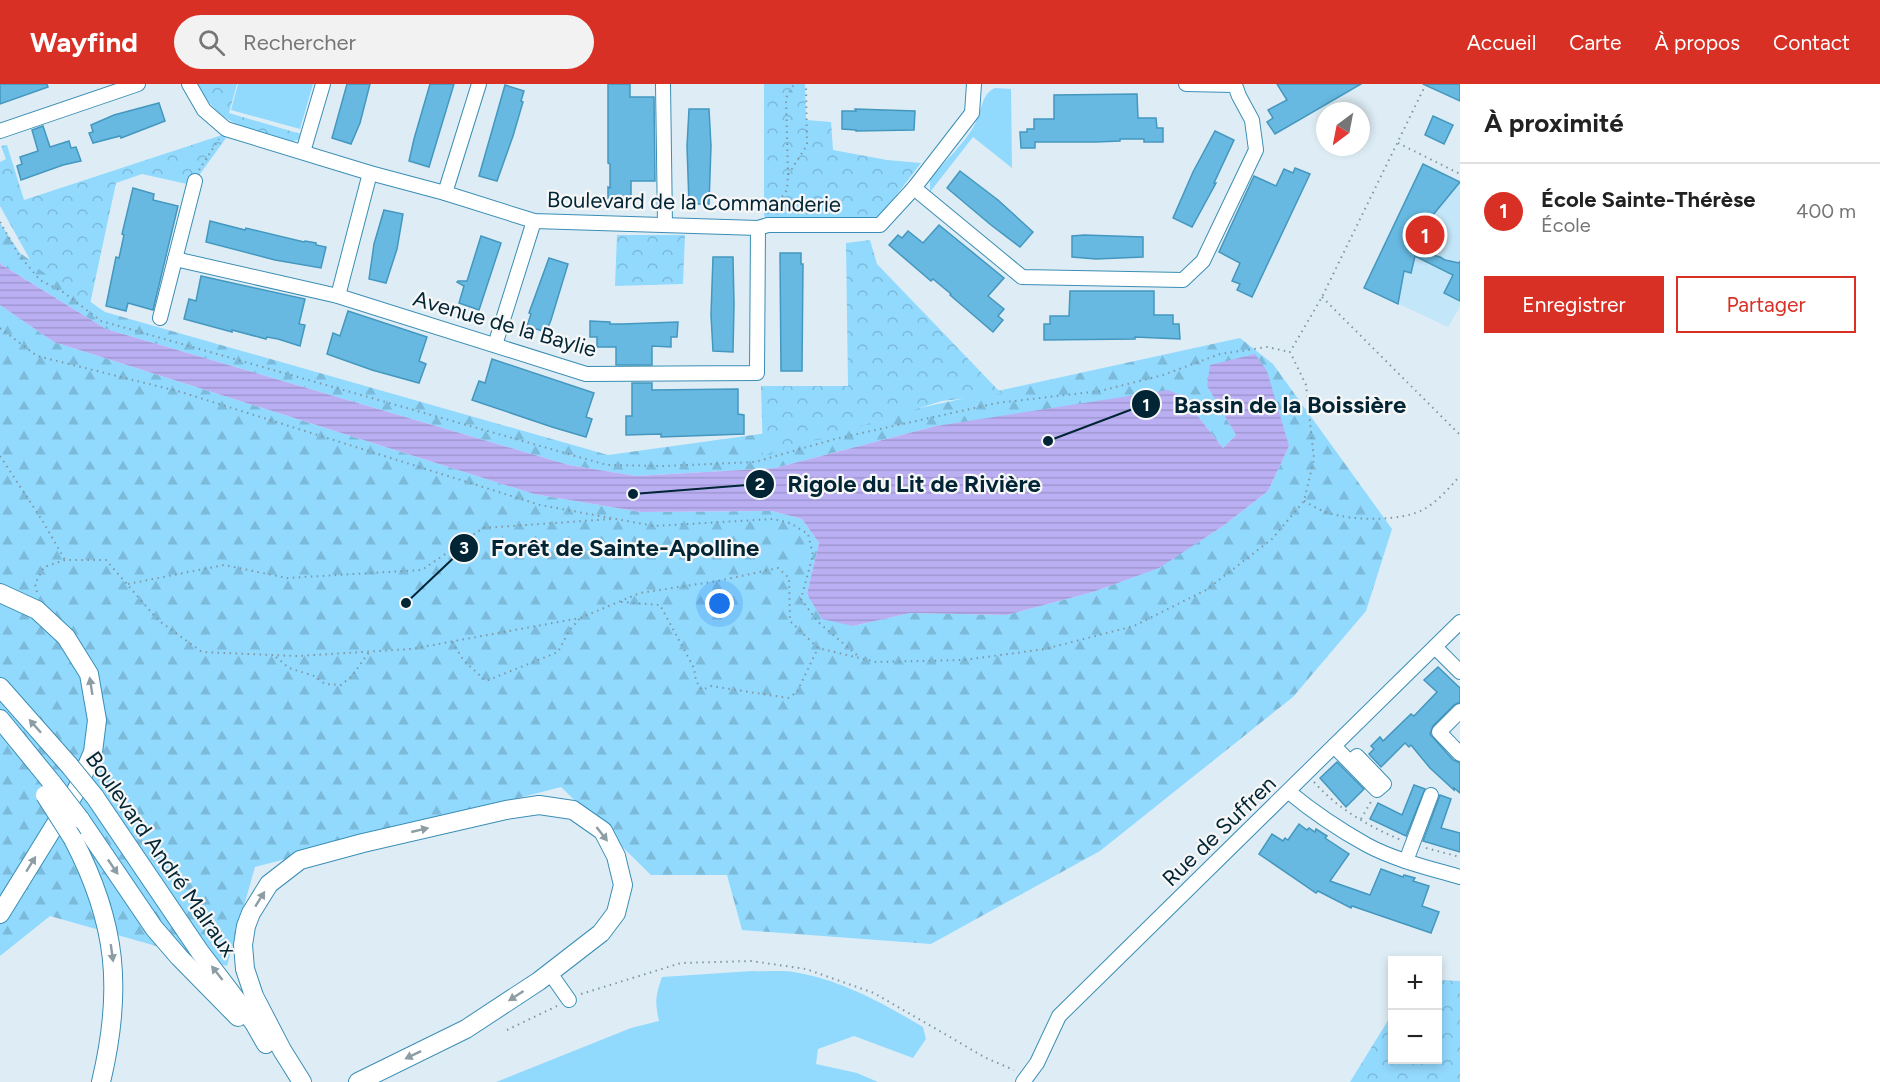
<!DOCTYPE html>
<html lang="fr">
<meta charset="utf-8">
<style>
body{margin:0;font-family:Figtree,sans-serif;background:#f2f2f2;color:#222}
.controls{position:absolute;right:18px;bottom:18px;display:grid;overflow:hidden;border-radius:0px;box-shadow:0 3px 9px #0003}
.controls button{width:54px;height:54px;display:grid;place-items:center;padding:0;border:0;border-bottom:2px solid #e0e0e0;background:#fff;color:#222;font:30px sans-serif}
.compass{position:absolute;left:1316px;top:18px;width:54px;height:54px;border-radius:50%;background:#fff;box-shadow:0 3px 9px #0003;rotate:212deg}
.you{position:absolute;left:720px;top:520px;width:21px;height:21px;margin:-15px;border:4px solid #fff;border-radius:50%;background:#1a73e8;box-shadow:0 0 0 9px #1a73e833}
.badge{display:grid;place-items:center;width:39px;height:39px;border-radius:50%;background:#d93025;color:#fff;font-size:20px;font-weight:700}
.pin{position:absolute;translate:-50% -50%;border:3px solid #fff;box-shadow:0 2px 6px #0006}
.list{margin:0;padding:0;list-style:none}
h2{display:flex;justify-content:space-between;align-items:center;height:78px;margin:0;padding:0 24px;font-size:26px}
h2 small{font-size:20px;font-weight:400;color:#767676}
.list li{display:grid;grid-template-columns:39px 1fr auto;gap:18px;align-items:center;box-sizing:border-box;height:96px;padding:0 24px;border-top:2px solid #e0e0e0}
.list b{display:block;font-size:22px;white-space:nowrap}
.list p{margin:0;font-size:20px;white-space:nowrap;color:#767676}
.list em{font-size:20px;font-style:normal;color:#767676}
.actions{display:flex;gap:12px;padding:18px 24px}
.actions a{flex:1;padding:14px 0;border:2px solid #d93025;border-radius:0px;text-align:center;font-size:21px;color:#d93025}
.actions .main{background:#d93025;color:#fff}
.icon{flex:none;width:33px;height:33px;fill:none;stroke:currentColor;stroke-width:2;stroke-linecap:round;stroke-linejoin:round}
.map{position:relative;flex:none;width:1460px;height:998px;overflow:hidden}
header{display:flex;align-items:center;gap:36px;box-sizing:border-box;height:84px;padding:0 30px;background:#d93025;color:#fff}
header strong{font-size:28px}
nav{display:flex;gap:33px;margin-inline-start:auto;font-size:21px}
.search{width:420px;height:54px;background:#f2f2f2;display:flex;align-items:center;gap:15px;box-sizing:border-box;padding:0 21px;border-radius:33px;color:#767676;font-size:22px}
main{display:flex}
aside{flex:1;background:#fff}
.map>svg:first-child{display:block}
.built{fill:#c4e6f9}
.green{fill:#92d9fe}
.forest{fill:url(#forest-firs)}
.park{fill:url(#park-crowns)}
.water{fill:url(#water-rules)}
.building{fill:#67b9e1;stroke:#4497be;stroke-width:1.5}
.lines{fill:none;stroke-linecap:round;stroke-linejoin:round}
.street-casing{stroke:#3a8eb5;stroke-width:16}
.secondary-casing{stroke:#3a8eb5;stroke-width:20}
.path{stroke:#7f97a2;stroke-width:2;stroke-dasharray:1.5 4.5;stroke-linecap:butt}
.street{stroke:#fff;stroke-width:14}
.secondary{stroke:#fff;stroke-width:18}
.secondary-bridge-casing{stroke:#3a8eb5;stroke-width:20;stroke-linecap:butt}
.secondary-bridge{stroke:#fff;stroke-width:18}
.oneway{fill:#8d9da4}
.labels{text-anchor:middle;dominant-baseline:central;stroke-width:4.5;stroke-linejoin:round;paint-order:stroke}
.street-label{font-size:22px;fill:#012535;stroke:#f7f7f7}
.leader{fill:none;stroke:#012535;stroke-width:2}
.callout-dot{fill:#012535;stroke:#f7f7f7;stroke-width:2}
.mark-label{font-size:18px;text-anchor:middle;font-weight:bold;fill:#fff}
.callout-label{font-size:24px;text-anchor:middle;font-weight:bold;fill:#012535;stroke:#f7f7f7;stroke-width:4.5;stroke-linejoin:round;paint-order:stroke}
</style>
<header>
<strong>Wayfind</strong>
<div class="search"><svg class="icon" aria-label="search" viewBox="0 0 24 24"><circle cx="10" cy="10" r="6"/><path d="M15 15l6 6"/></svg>Rechercher</div>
<nav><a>Accueil</a><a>Carte</a><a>À propos</a><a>Contact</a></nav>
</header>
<main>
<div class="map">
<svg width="1460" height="998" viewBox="0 0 1460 998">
<defs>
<pattern id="forest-firs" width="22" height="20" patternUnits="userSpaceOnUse" patternTransform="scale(1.5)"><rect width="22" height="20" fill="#92d9fe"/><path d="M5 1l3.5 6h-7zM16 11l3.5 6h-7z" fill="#7cbada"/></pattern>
<pattern id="park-crowns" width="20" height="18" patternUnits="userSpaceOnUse" patternTransform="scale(1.5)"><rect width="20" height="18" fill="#92d9fe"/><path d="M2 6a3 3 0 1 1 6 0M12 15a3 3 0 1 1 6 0" fill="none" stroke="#7cbada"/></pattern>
<pattern id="water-rules" width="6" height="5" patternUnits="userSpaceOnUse" patternTransform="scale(1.5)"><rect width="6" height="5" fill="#baaff3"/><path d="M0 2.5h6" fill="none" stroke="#9e96d1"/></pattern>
</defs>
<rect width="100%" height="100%" fill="#deedf5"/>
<path class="built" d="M1423,80L1460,98V223L1448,243L1364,204Z"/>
<g class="green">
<path d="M238,0H313L300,45L231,26Z"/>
<path d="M995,4L1011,5L1012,84L973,53L930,108V95C944,78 966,58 975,40C982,27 981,10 995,4Z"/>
<path d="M752,887C766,888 781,886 794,888C841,896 883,919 923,943L926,955L913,974L854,952L818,965L816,980L857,989L878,998H496L631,944L659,937C655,918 655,913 662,893Z"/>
</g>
<path class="forest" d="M0,139L20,169L105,228L608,371L869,335L1240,254L1273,280L1392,445L1366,527L1293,613L1100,767L931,860L742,846L727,791H651L561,703L255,783L227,882L50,832L0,872V221L54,258L534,410L641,428L772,427L802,435L819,459L807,511L853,542L910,529L1007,531L1093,508L1158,484L1223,442L1268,407L1289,362L1207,302L1236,351L1223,364L1182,312L936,342L775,384L636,392L569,381L106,245L2,181L0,178Z"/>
<g class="park">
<path d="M198,0H237L229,29L301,50L300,55C288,60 280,56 268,52C237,43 212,31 198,0Z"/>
<path d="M764,0H805L806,36L831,38L833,66L887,76L921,79L881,131L872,135L767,137L764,131Z"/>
<path d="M222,51L226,54L195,97L187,100L142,90L116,99L90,220L33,181L0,122V78L6,75L1,62L7,61L24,116Z"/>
<path d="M617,151H685L683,200L615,202Z"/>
<path d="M870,156L877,180L1002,310L942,317L763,372L761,302H848L846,159Z"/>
<path d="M1438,896L1460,897V998H1350L1392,930V976H1438Z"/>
</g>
<path class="water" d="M0,178L2,181L106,245L569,381L636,392L775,384L936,342L1168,306L1182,312L1223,364L1236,351L1207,302L1210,281L1255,270L1267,287L1289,362L1268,407L1223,442L1159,484L1093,508L1007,531L910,529L853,542L822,535L807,510L819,459L802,435L772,427L641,428L534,410L54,258L0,221Z"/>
<g class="building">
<path d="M0,0H47L48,3L0,20Z"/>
<path d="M347,0H370L360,39L351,60L332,54Z"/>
<path d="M430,0H454L429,83L409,77L414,55Z"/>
<path d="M608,0H630V13H654L655,97H631V116H621V121L608,122V103L610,104V80L608,79Z"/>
<path d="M1277,0H1361L1275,50L1267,38L1273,34L1268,26L1287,16Z"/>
<path d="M1423,0H1460V17Z"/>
<path d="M505,1L524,7L521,17L523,18L513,52L497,97L479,92Z"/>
<path d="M1137,10L1138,34H1156L1157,44H1163V58H1144V55H1120V57L1096,58H1035V64H1021L1020,48H1027V45H1034V35H1054V11Z"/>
<path d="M159,19L165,37L121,54L120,52L93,59L89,49L93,48L91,41L114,31Z"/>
<path d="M689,25H709L711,62L709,120H689L687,62Z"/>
<path d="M855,25L915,27L914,46L856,47V46L842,45V27H856Z"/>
<path d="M1433,32L1453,41L1444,60L1425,51Z"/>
<path d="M43,42L50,63L69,57L71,64L76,63L81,77L63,81L21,96L17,82L22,80L20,73L38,67L32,46Z"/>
<path d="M1215,47L1234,56L1214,99H1216L1192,143L1173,134L1193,88Z"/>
<path d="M1423,80L1460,98L1428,137L1433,142L1415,166L1440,173L1445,176L1459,179L1460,177V217L1444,209L1453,191L1415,172L1411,189L1404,187L1398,220L1364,204Z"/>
<path d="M1295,84L1310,90L1252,213L1237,206L1240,200L1232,197L1240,179L1219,168L1254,92L1276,102L1284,85L1293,89Z"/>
<path d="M960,87L998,116L1033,148L1020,163L991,141L947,104Z"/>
<path d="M133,104L154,110L153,116L178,122L153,226L128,219L126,227L106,222L116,173L119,174L124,151L122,150Z"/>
<path d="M384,126L403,130L397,165L386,199L369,195L374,160Z"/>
<path d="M210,137L245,146L246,144L304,158L305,157L316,159V161L326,163L321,184L275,176L206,158Z"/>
<path d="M939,141L1004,194L988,212L1004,225L998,232L1003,236L993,248L950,211L951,210L933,195L931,197L889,161L898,151L902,154L908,147L923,159Z"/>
<path d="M1084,151L1143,153V173L1096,175L1072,173V152Z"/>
<path d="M481,152L501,159L479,226L459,219L464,202L457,198L458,197H467Z"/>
<path d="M780,169H801V180H803L802,287H781Z"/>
<path d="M713,173H733L734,220L733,268L713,267L711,231Z"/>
<path d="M549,174L568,180L551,236L546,248L527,242L531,230L529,229Z"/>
<path d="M201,192L305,215L299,240L305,241L300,262L278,255L267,253L266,255L232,246V248L184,235L189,215L196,217Z"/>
<path d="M1070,207H1154V231H1173V240H1179L1180,255L1135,253V255L1044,256V240H1050V232H1069Z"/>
<path d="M348,227L427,253L419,277L426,280L419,299L372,286L327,270L333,249L340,252Z"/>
<path d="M590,237L610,238V240H622L678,238L677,253H671V263L652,262V281H616V263H597V253H590Z"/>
<path d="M492,275L594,309L586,333L592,335L586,353L552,343L472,316L479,297L485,299Z"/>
<path d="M632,299H652V306L738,305V330L744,331V350L661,353V350L626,351V332H632Z"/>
<path d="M1438,583L1460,604V618L1454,621L1433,642L1430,650L1453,676L1460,679V709L1454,704V706L1430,684L1411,661L1409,663L1405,659L1381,683L1369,670L1374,665L1371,662L1380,653L1383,657L1411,630L1414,632L1437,608L1424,596Z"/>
<path d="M1337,678L1364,705L1346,723L1320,694Z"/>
<path d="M1414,701L1425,705L1406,752L1370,735L1378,719L1402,731Z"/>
<path d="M1440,711L1451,715L1441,744L1460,749V768L1423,757Z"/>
<path d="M1299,740L1307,746L1309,744L1315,748L1316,745L1327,752L1325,754L1349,770L1330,797L1370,811L1381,785L1403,793L1404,791L1415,794L1413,797L1429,802L1422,822L1439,828L1431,849L1352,822L1351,824L1318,807L1316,809L1259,770L1272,750L1283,757L1285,754L1288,756Z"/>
</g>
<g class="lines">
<defs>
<g id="street">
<path d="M189,0L204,26L226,45L370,89L445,109L534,137L758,144L768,141H880L914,104L972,29L974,0"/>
<path d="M663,0L665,141"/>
<path d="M0,47L138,0"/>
<path d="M303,68L323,0"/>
<path d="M914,104L1022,193L1183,196L1203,177L1256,66L1252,36L1239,12L1235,1L1186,0"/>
<path d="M445,109L479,0"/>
<path d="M175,175L338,212L586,290L757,289L758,144"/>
<path d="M338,212L370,89"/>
<path d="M160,234L195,97"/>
<path d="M495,261L534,137"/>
<path d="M1435,563L1460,588"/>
<path d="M1460,627L1439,648L1460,670"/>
<path d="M1334,662L1377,706L1384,700L1357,672L1350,678"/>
<path d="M1289,708C1313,728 1340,746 1367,761C1395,776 1429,784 1460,793"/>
<path d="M1406,777L1431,711"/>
<path d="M550,889L569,916"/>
<path d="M1023,998L1037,979L1059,932L1460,538"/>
</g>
<g id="secondary">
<path d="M0,509L37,526L66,553L89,590L97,636L93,668L76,707L0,830"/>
<path d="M0,603L69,681"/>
<path d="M0,635L53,700"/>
<path d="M95,713L200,868L254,939L266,960"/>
<path d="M80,735L154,844L179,873L238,933"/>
<path d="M73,755C117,839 123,906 101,998"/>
<path d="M302,998L282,966L254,912L245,885L243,861L246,842L251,829L269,800L300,776L363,759L506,726L539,721L573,726L603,747L616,772L623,801L616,829L601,849L539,897L466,945L358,998"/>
</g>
</defs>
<use href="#street" class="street-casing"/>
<use href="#secondary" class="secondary-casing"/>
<g class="path">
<path d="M1398,59L1460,90"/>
<path d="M199,86L219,55"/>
<path d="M788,91L786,14L794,0"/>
<path d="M771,127L787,106L788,91L807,61L806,0"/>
<path d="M0,138L19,171L40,196L63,208L101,237L607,381L664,382L755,378L835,355L997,319L1100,307L1163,291L1220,270L1267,263L1290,268"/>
<path d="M1322,213L1460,351"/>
<path d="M0,244L37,272L181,308L540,421L654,442L773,435L790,439L808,450L813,471L801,515L818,538L858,572"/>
<path d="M0,372L42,436L65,476"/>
<path d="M1304,417C1312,421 1320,427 1329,429C1353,437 1404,438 1426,424C1439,416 1449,404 1460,392"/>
<path d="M128,500L224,481L287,494L422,486L483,444L612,435"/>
<path d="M37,508L35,500L44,483L65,476H106L158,536L202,568L298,572L411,565L580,534L640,509L718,497L778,484L789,494L790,537L818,564L876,578L964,576L1045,565L1134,542L1206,506L1272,455L1304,417L1314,375L1306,301L1290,268L1322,213L1426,0"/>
<path d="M621,518L660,521L694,584L696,597L702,606L711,602L788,614L797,608L818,564"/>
<path d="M452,558L464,577L486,597L558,568L569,547L580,534"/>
<path d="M276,573L289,584L314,592L325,600L341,601L352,592L369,568"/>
<path d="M1314,698C1338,725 1368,742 1401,756"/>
<path d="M1361,735L1372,716"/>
<path d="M1426,764L1460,773"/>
<path d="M581,910L681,879L751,877L806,885L874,909L986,974L1014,986"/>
<path d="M507,946L557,922"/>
</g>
<use href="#street" class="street"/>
<use href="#secondary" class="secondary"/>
<defs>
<g id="secondary-bridge">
<path d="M69,681L95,713"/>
<path d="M53,700L80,735"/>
<path d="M45,711L73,755"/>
</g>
</defs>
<use href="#secondary-bridge" class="secondary-bridge-casing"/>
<use href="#secondary-bridge" class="secondary-bridge"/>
</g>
<defs><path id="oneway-solid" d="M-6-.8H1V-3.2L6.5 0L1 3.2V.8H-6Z" transform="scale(1.5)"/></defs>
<g class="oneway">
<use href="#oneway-solid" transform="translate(91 602) rotate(-99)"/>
<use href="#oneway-solid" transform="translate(35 642) rotate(-132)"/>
<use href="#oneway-solid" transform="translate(420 746) rotate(-13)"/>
<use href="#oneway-solid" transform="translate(602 750) rotate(52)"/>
<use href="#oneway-solid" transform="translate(31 780) rotate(-58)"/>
<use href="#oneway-solid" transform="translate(113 783) rotate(56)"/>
<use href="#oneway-solid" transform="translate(260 815) rotate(-58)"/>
<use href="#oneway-solid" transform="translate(112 869) rotate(82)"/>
<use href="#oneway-solid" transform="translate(217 889) rotate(-128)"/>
<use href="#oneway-solid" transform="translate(516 912) rotate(147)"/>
<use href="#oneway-solid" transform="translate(413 971) rotate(154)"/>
</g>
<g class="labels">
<g class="street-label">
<text transform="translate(694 118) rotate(1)">Boulevard de la Commanderie</text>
<text transform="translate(505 240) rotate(16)">Avenue de la Baylie</text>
<text transform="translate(1219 747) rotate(-44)">Rue de Suffren</text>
<text transform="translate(161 770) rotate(55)">Boulevard André Malraux</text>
</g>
</g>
<path class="leader" d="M1048 357L1146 320M633 410L760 400M406 519L464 464"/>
<g class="callout-dot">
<circle cx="1048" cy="357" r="6"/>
<circle cx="633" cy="410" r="6"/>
<circle cx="406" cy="519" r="6"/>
<circle cx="1146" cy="320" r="15"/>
<circle cx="760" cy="400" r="15"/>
<circle cx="464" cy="464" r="15"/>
</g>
<g class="mark-label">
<text x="1146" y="327">1</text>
<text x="760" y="406">2</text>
<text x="464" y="470">3</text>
</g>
<g class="callout-label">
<text x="1290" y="329">Bassin de la Boissière</text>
<text x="914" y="408">Rigole du Lit de Rivière</text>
<text x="625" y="472">Forêt de Sainte-Apolline</text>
</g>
</svg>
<div class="controls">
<button>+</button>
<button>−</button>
</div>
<svg class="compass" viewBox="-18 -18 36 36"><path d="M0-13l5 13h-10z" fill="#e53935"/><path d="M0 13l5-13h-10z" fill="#767676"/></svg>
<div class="you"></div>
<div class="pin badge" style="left:1425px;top:151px">1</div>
</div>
<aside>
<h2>À proximité<small></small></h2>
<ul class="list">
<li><span class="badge">1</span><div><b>École Sainte-Thérèse</b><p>École</p></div><em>400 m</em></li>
</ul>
<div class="actions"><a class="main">Enregistrer</a><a>Partager</a></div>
</aside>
</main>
